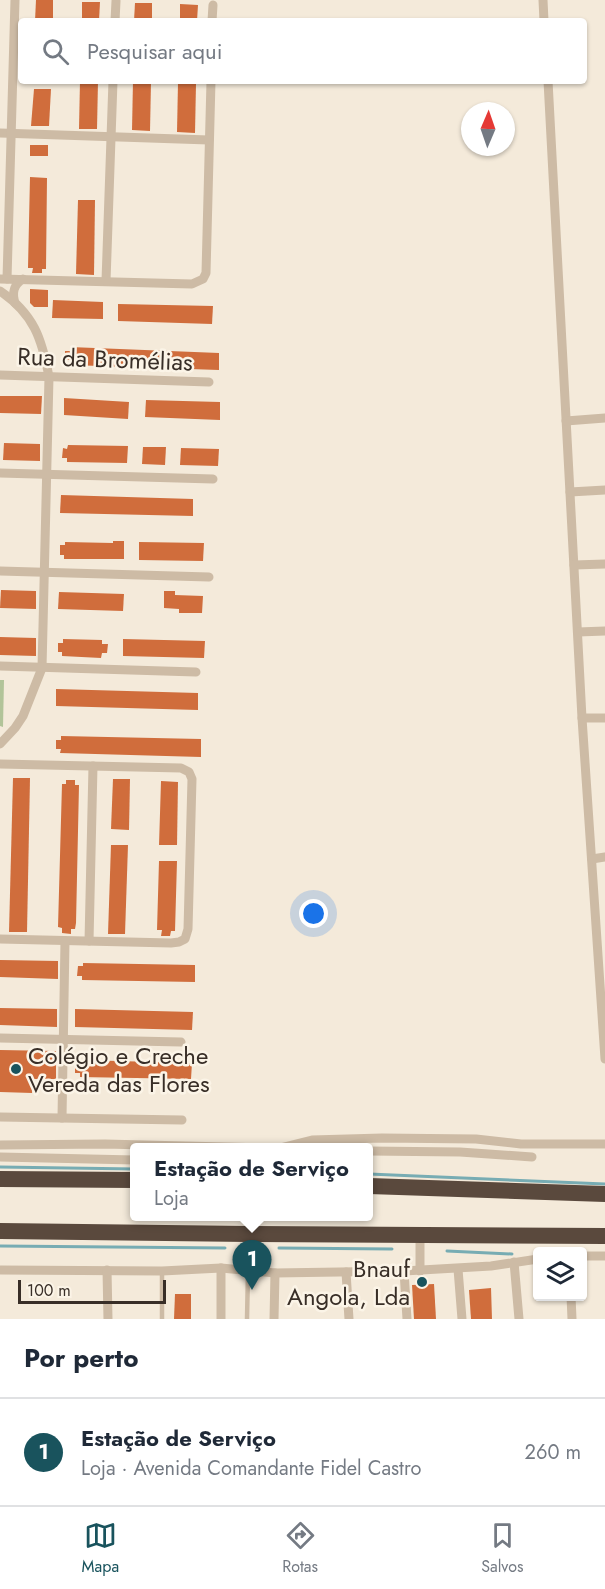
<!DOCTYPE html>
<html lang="pt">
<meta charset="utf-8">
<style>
body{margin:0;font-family:Jost,sans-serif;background:#f2f2f3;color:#1f2937}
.controls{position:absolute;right:18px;bottom:18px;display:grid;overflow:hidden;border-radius:6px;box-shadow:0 2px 4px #0004}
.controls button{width:54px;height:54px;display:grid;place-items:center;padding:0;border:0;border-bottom:2px solid #e0e1e3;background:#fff;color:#1f2937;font:30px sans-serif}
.compass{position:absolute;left:461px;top:102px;width:54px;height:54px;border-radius:50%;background:#fff;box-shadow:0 2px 4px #0004;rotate:2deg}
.scale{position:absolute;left:18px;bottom:15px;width:148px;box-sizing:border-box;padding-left:6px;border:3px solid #382e27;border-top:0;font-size:16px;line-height:21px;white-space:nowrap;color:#382e27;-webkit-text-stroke:4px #fbf4e7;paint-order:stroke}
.you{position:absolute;left:314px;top:914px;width:21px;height:21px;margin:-15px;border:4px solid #fff;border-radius:50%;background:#1a73e8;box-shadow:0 0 0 9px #1a73e833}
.badge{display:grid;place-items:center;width:39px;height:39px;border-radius:50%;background:#19535d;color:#fff;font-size:20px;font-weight:700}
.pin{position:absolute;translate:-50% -50px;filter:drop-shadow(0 2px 3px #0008)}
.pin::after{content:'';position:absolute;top:32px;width:21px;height:18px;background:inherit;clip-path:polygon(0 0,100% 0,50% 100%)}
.popup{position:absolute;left:130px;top:1143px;width:243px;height:78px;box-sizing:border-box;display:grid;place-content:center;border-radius:6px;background:#fff;filter:drop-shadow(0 2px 4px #0005);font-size:20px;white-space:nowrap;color:#747a83}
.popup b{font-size:22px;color:#1f2937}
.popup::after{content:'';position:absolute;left:50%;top:100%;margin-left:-12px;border:12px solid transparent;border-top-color:#fff}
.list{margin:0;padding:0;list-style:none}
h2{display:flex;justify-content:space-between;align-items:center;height:78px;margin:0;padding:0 24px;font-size:26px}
h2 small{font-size:20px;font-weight:400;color:#747a83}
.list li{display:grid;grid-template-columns:39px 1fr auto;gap:18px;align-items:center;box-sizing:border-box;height:108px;padding:0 24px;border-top:2px solid #e0e1e3}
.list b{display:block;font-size:22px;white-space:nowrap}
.list p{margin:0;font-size:20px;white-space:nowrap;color:#747a83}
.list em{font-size:20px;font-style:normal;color:#747a83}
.icon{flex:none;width:33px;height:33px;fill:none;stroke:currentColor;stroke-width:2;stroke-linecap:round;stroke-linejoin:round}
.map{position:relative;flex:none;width:605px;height:1319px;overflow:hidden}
.search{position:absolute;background:#fff;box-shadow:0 2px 4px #0004;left:18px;right:18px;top:18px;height:66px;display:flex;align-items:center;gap:15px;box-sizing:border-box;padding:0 21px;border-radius:6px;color:#747a83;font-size:22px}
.sheet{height:186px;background:#fff}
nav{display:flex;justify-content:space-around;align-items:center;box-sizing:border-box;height:84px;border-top:2px solid #e0e1e3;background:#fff;font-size:16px;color:#747a83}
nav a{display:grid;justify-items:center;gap:3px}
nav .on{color:#19535d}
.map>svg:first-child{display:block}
.green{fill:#b2c499}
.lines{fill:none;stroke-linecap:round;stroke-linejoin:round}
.stream{stroke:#77acb3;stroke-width:3}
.building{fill:#d06d3c}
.service{stroke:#cdbba5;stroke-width:4.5}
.minor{stroke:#cdbba5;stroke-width:9}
.motorway{stroke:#5a493d;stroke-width:16}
.poi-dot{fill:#19535d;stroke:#fbf4e7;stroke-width:2}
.labels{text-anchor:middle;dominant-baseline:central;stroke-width:5;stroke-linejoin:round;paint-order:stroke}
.street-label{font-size:24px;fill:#382e27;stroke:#fbf4e7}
.poi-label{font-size:24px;fill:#382e27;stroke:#fbf4e7;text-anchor:start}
</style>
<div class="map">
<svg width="605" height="1319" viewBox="0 0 605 1319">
<rect width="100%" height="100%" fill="#f4eada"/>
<path class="green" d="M0,680H4L3,727L0,726Z"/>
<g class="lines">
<g class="stream">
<path d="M0,1167L135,1169"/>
<path d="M369,1174L605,1184"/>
<path d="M0,1246L225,1248"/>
<path d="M279,1248L392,1249"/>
<path d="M447,1251L512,1254"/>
</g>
</g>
<g class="building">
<path d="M36,0H53V21H35Z"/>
<path d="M82,2H100L99,21H82Z"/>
<path d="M135,3H152V21H134Z"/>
<path d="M180,4L198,5L197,21H180Z"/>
<path d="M80,81H98L97,129H79Z"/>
<path d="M133,81L151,82L150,131L132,130Z"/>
<path d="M178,83L196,84L195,133L177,132Z"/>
<path d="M34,89H51L49,126H31Z"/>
<rect x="30" y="145" width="18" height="11"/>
<path d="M30,177L47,178L46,269H42V273H32L33,268H28Z"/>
<path d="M78,200H95L94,275L76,274Z"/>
<path d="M30,289L48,290V307H34L30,303Z"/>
<path d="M53,300L103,302V319L52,318Z"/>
<path d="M118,304L213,306L212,324L118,321Z"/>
<path d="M70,347L219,353V370L70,365V360H65V351H70Z"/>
<path d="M0,396H42L41,414L0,413Z"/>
<path d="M64,398L129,402L128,419L64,415Z"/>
<path d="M146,400L220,402V420L145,417Z"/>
<path d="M4,443L40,444V461L3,460Z"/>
<path d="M68,445L128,446L127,463L67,462V458H62L63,448L67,449Z"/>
<path d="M143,447H166L165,465L142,464Z"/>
<path d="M181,448L219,449L218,466L180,465Z"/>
<path d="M61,495L193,499V516L60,513Z"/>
<path d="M113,541H124V559H64V555H60V545H65V542L113,543Z"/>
<path d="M139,542L204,543L203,561L139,560Z"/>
<path d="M1,590L36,591V609L0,608Z"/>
<path d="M164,591H175V595L203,596L202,613H179V609L164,608Z"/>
<path d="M59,592L124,594L123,611L58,609Z"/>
<path d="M0,637L36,638V656L0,655Z"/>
<path d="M63,639L102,640V644H108L107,653H102L101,658L62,656V652H58V643H63Z"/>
<path d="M123,639L205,641L204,658L123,656Z"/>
<path d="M56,689L198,693V710L56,706Z"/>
<path d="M61,736L201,739V757L60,753L61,749H56V740H61Z"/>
<path d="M13,778H30L27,932H9Z"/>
<path d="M113,779H130L129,830L111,829Z"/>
<path d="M66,780H75V785H79L76,923L75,929H71V934L62,933V928L58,927L62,784H66Z"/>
<path d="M161,781L178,782L177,845H159Z"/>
<path d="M111,845H128L125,934H108Z"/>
<path d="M159,861H177L175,931H171L170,936H161L162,930H157Z"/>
<path d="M0,960L58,961V979L0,977Z"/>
<path d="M83,963L195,965V982L82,980V976H77L78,966H83Z"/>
<path d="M0,1008L57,1009V1027L0,1025Z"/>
<path d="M75,1009L193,1012L192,1030L75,1027Z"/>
<path d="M0,1050L56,1051V1079H33L32,1093L0,1092Z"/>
<path d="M80,1060L192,1063L191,1079L80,1077V1073H75V1064H80Z"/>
<path d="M434,1284L436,1319H414L412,1285Z"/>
<path d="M491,1288L492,1319H471L469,1290Z"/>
<path d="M175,1294H191V1319H174Z"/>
</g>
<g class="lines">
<g class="service">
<path d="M162,1319V1271"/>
<path d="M247,1319L248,1271"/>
</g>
<g class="minor">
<path d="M543,0L544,21"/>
<path d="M115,21L116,1"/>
<path d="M212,21L213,5"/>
<path d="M548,81L582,718L605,1059"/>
<path d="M0,133L209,140"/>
<path d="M0,279L192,284L203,279L206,273L211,81"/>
<path d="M7,279L15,0"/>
<path d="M106,281L113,81"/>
<path d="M0,291C34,314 42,339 49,377L42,668L23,716L15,728L0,744"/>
<path d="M15,303C12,293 13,285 23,279"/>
<path d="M0,375L209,382"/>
<path d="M566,421L605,418"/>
<path d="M0,473L213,479"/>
<path d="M570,492L605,490"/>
<path d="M574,565L605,564"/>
<path d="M0,571L209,577"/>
<path d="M578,632L605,631"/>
<path d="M0,666L196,672"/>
<path d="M582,718H605"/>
<path d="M0,764L181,768L189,772L192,779L188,929L185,939L179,942L171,943L0,939"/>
<path d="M592,859L605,857"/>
<path d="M89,941L93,766"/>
<path d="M0,1038L181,1042"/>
<path d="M0,1117L182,1120"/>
<path d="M62,1118L65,941"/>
<path d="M0,1145L105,1144L263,1148"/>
<path d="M280,1148L312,1140L382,1138L476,1139L521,1144H605"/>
<path d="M369,1151L460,1152L532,1157"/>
<path d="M0,1157L135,1160"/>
<path d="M248,1234V1269"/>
<path d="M582,1256H605"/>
<path d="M514,1262L519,1319"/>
<path d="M458,1269L462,1319"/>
<path d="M0,1270L162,1271L221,1268L275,1273L404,1271L491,1266L538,1259"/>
<path d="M107,1270L108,1319"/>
<path d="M404,1271L407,1319"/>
<path d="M420,1271V1235"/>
<path d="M346,1272L349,1319"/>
<path d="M571,1296L572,1319"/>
<path d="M221,1319V1268"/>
<path d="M274,1319L275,1273"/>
</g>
<g class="motorway">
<path d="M0,1179L135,1180"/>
<path d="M369,1186L605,1194"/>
<path d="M0,1231L248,1234L605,1236"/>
</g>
</g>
<g class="poi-dot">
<circle cx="16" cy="1069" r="6"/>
<circle cx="422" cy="1282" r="6"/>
</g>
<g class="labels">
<g class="street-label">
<text transform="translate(105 359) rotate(2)">Rua da Bromélias</text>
</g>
<g class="poi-label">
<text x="28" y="1055">Colégio e Creche<tspan x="28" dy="28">Vereda das Flores</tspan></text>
<text x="410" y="1268" text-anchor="end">Bnauf<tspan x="410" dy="28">Angola, Lda</tspan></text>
</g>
</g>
</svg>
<div class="controls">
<button><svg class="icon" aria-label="layers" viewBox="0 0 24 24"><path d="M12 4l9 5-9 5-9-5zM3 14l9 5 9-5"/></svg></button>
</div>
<svg class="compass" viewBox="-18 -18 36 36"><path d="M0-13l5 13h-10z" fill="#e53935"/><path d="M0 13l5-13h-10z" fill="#747a83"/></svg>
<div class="scale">100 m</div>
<div class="you"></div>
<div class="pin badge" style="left:252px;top:1290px">1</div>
<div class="popup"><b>Estação de Serviço</b>Loja</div>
<div class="search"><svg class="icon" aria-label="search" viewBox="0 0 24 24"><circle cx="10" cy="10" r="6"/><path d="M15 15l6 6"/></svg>Pesquisar aqui</div>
</div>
<section class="sheet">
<h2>Por perto<small></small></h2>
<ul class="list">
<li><span class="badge">1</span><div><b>Estação de Serviço</b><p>Loja · Avenida Comandante Fidel Castro</p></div><em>260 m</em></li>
</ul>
</section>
<nav>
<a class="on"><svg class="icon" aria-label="map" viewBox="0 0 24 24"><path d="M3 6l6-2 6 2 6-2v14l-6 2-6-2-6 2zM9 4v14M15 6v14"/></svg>Mapa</a>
<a><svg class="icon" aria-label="directions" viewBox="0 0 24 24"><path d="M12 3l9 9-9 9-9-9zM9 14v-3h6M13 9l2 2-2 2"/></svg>Rotas</a>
<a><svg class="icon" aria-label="saved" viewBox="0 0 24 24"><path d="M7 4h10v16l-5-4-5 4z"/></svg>Salvos</a>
</nav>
